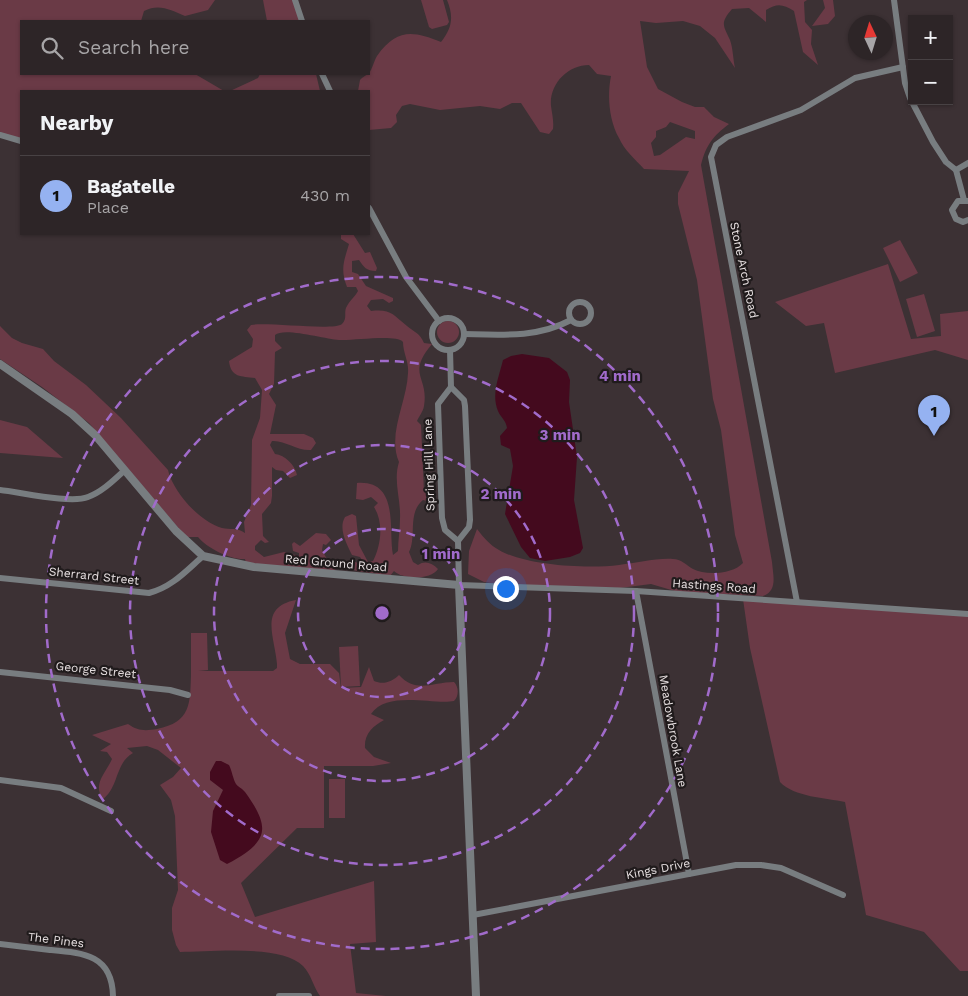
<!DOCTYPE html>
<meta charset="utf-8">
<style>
body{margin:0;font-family:"Work Sans",sans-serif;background:#393133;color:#f1f3f6}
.controls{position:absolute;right:15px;top:15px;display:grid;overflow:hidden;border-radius:0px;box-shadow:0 1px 4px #0004}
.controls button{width:45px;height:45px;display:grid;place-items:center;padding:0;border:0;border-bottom:1px solid #484244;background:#2d2527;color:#f1f3f6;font:25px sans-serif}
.compass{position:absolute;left:848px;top:15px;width:45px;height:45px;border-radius:50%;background:#2d2527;box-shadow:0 1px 4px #0004;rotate:356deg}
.you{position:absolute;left:505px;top:588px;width:18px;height:18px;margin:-12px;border:4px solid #fff;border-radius:50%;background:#1a73e8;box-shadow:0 0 0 8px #1a73e833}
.badge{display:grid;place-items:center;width:32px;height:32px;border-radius:50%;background:#95b2f1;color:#111;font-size:16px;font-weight:700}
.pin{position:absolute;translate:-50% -41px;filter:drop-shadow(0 1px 2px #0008)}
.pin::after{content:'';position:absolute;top:26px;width:18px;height:15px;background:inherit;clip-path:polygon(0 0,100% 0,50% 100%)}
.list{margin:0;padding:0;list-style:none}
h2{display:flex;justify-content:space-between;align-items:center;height:65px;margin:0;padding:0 20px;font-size:21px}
h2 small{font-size:16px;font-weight:400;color:#a7a5a7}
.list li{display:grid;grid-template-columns:32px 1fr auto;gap:15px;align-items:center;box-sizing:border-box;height:80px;padding:0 20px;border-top:1px solid #484244}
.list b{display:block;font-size:19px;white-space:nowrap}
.list p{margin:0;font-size:16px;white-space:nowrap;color:#a7a5a7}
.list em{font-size:16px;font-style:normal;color:#a7a5a7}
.icon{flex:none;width:28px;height:28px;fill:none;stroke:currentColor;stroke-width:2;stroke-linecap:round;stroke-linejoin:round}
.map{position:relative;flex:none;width:968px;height:996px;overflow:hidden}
.search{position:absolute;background:#2d2527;box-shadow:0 1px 4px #0004;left:20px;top:20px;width:350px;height:55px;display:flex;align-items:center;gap:12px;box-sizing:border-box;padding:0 18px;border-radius:0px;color:#a7a5a7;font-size:19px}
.panel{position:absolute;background:#2d2527;box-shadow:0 1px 4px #0004;left:20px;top:90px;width:350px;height:145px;border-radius:0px}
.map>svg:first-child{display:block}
.green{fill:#6a3a46;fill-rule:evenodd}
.water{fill:#440a1e}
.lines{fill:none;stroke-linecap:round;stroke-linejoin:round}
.minor{stroke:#787d80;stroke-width:6}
.tertiary{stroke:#787d80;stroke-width:8}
.ring{fill:none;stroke:#a16bcb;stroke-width:2.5;stroke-dasharray:9 6}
.labels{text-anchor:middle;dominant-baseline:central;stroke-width:4.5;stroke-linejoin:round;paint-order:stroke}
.street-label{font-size:12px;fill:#e8e1e2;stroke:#201b1c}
.centre{fill:#a16bcb;stroke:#201b1c;stroke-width:2.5}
.ring-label{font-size:15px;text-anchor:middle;font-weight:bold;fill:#a16bcb;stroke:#201b1c;stroke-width:4.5;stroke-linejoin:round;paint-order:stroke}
</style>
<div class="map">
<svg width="968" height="996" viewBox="0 0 968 996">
<rect width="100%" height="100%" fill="#3c3134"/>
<g class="green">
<path d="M0,0H215L208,10L185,16C171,10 159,3 144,11L141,21H21V74H195L224,91H21V141L0,135Z"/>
<path d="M263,0H294L300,21H267Z"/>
<path d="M421,0H443L449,22L447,25L432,29L429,27Z"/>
<path d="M447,0H807L804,2L805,22L812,30L811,44L818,65L803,52L794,11C783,4 777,3 766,10V22L749,8L732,9C720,23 723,25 730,40C733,48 733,59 735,68L715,38L700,26L683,21L656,23L640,21L647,67L658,89L682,102L695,107H704L714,117L729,124C713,136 706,145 701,165L772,562C773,575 778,591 763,596L678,592L651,584L620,588L498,584L484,582L468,574L469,551L477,529C484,538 490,545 499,550C526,566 589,569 619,565C637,563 655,558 673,559C681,559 686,565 693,569C706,576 733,574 743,563L735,535L721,430L713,399L697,280L678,204V193L689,171L644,169C635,159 624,150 619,138C609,120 607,96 611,76L597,74L589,65C568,65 549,84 551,106C552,114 554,121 553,129L549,134L540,132L521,103H512L500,109L480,106L440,110L410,104L402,106L396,115L397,122L391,128L369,130V91H358L360,80C362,77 367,75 369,73C372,70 374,61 377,56C397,28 413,31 441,42C452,28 454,17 447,0ZM670,122L695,131V139L686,137L660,155L654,156L651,143L656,137V131L666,127Z"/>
<path d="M823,0H833L835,16L828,24L812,26L825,8Z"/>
<path d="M260,74H316L320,91H230L258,78Z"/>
<path d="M341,234H353L365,253L370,252L377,268L376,271C366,271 364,267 359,260L352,261V272L358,274L366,286L393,298V301L389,303L383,299L371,300L367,306L371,311C391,309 392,314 407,326C414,332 420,333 424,343L432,344C406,375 429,376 424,406C423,412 419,416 417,421L421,425L424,492L434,500L430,502L423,500C407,513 417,537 409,552L413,562L418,565C425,560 432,563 438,569C431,580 403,580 394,571L390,576L383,577C373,570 359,574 349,568V562H356L360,566H364V563L360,557L352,555C347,544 338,529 345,517L352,514L356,516L359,545L368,562L373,561C381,545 384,523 374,507L378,503L371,497L363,500L356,499L357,483C400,480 388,530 393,555L398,551C398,540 400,530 400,519C401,499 393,481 399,462C387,434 407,402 408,373C409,362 403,353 403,342C396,334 353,341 339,340C324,339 284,327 275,335V341L282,348L275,352L274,384L269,394L276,405L270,434H304L313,438L316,443L311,450C297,451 285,440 272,441L270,445L275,454C285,455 295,465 297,475L290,478L283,471L276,470L272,467V496L271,503L262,514L263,536L269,542L265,543L261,540L255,546V550L264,557L284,552L299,556V553L293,551L292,544L294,542L300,546L316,533L326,534L331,540L326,545L323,544L322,550L328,561L332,560L339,564L336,569L331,572L322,569L315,570L246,564L245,559C230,560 207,548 198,537H186L89,423L42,387L0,359V326L12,338L22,343L43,349L54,361L86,385L121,418L168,470C173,492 200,522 222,528C230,530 237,527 245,533L244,522L251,505L252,440L260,418L262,390L255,378C241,376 231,378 229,361L252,347L253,339L247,330L251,325C267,322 334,331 342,324C348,318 343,312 347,306C350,300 355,297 358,291L356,287H347C340,269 344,261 349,244L341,239Z"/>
<path d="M900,240L918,273L900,282L883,248Z"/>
<path d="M888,264L911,339L941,336L940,314L968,311V360L935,350L835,373L824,323L806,326L775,302Z"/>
<path d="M924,294L935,331L917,337L906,299Z"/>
<circle cx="448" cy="332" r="11"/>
<path d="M0,420L27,427L63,458L0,453Z"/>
<path d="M743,599L968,614V971H960L924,932L866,915L845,802C826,798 794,797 780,782L750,648Z"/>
<path d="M296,600L285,633L290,659L300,664H330L339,673L341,688L361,687L369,667L374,681C383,685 392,682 399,675C416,694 433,682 454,682C459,687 459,696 454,701C433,705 387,690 371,714L384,720C373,726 364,734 365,748L374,757L391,763L373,766H324V828H297L241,883L255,917L374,881L376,942L350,944L356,993L386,996H320C313,986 311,974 303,966C282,944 210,952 180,952L176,945L172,930V908L178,890L175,816L171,800L160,785L173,777L181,768L158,750L147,746L127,748L133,753C115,763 119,787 103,799C92,784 106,773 112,759L107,752L100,751L111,744L92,735L128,724C138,731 145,731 157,729C191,722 190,704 191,675C191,662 191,647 191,633H207L208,670L198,671H273L277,668V664C275,637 258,607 296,600Z"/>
<path d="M358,646L360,686L341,687L339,647Z"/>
<rect x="329" y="779" width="16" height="39"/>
</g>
<g class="water">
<path d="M522,354L549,358L567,372L570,380L569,402L577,457L574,500L583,548L580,553L570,557L545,561L530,558L521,547L505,514L513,466L510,449L501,445L500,436L507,428C506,420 501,418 498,411C491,394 499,377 503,360L511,356Z"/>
<path d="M216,761H221L229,765C232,771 233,779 236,784C238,787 242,788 245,792C272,829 268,842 227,864L220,860L211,832L213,811L223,790L210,780V772Z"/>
</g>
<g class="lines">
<g class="minor">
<path d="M295,0L302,21"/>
<path d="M894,0L905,83L910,98L933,142L946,162L956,170L964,200"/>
<path d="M322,74L330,91"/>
<path d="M0,135L21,141"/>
<path d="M956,170L968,163"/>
<path d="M968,201H958L952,210L956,219L963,222L968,220"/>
<path d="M369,208L406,277L439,321"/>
<circle cx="580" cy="313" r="11"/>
<circle cx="448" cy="334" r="16"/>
<path d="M464,334C502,335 537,338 571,320"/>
<path d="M450,350L451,387L438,404L442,518L445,530L458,541"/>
<path d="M451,387L464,400L465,406L470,520L469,527L458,541L459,585L636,591L968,614"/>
<path d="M0,490C20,492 71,504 88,497C102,492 114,480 125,470"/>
<path d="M0,578L149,593C172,587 186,571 203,556"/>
<path d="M636,591L689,874"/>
<path d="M797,602L711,157L716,145L727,137L801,110L855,78L903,67"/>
<path d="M0,672L170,690L188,695"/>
<path d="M0,780L61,788L111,811"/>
<path d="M473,915L736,865H761L781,868L843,895"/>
<path d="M0,944C17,946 34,948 50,950C84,953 112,955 113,996"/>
<path d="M279,996H309"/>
</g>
<path class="tertiary" d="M0,364L72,414L95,435L176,531L203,556L254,567L459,585L476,996"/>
</g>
<g class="ring">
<circle cx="382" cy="613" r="84"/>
<circle cx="382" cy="613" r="168"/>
<circle cx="382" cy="613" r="252"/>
<circle cx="382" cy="613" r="336"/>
</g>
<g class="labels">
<g class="street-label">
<text transform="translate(744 270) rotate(78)">Stone Arch Road</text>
<text transform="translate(429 465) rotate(-92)">Spring Hill Lane</text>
<text transform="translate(336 563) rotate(5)">Red Ground Road</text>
<text transform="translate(94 576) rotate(6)">Sherrard Street</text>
<text transform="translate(714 586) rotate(4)">Hastings Road</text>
<text transform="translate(96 670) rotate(6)">George Street</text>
<text transform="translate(673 731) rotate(80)">Meadowbrook Lane</text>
<text transform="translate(658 869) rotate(-11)">Kings Drive</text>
<text transform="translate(56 940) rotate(7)">The Pines</text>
</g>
</g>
<circle cx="382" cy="613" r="8" class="centre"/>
<g class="ring-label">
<text x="620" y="381">4 min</text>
<text x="560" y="440">3 min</text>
<text x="501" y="499">2 min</text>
<text x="441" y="559">1 min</text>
</g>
</svg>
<div class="controls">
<button>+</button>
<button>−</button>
</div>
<svg class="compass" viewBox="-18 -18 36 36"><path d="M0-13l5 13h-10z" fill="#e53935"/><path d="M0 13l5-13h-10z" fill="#a7a5a7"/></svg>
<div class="you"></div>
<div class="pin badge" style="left:934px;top:436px">1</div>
<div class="search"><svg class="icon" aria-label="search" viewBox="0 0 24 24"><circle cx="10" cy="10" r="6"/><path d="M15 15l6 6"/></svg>Search here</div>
<section class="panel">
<h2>Nearby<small></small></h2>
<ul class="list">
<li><span class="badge">1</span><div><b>Bagatelle</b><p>Place</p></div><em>430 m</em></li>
</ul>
</section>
</div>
